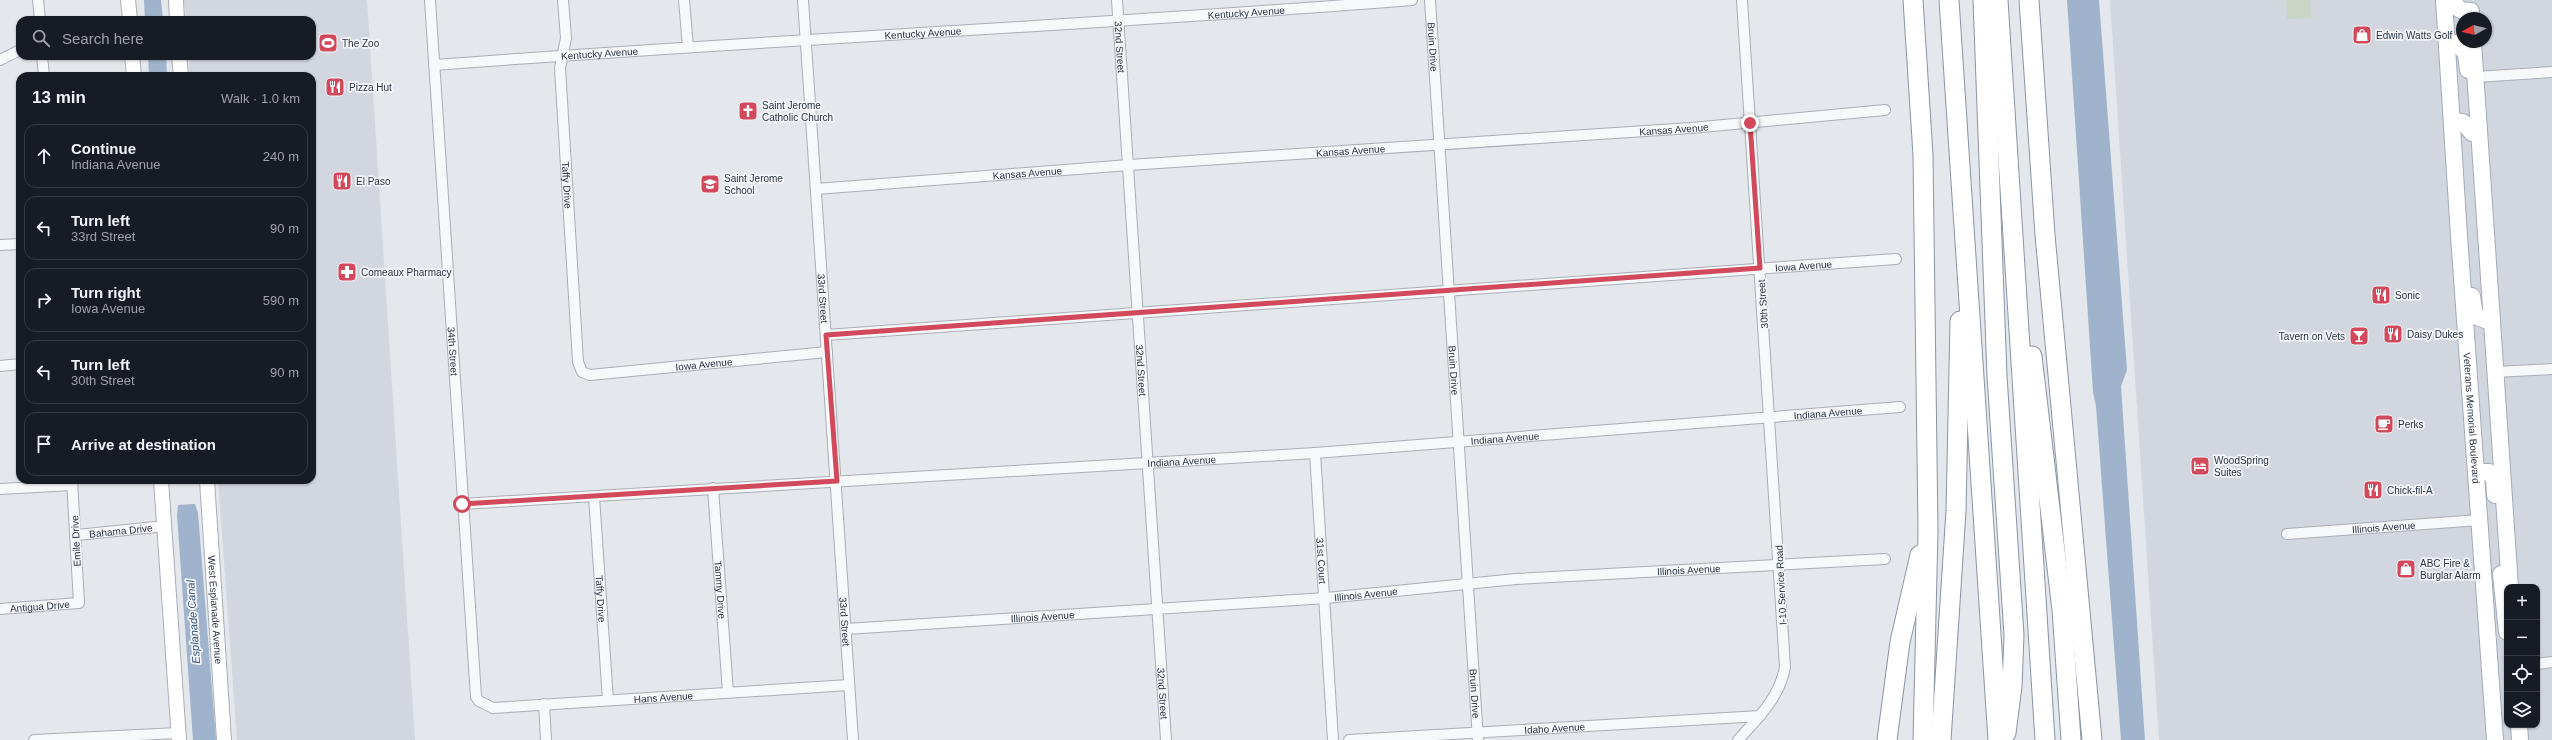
<!DOCTYPE html>
<meta charset="utf-8">
<style>
body{margin:0;font-family:Helvetica,sans-serif;background:#20242c;color:#f1f3f6}
.controls{position:absolute;right:12px;bottom:12px;display:grid;overflow:hidden;border-radius:8px;box-shadow:0 1px 3px #0004}
.controls button{width:36px;height:36px;display:grid;place-items:center;padding:0;border:0;border-bottom:1px solid #363941;background:#171b24;color:#f1f3f6;font:20px sans-serif}
.compass{position:absolute;left:2456px;top:12px;width:36px;height:36px;border-radius:50%;background:#171b24;box-shadow:0 1px 3px #0004;rotate:262deg}
.stop{position:absolute;width:12px;height:12px;margin:-9px;border:3px solid #d1495b;border-radius:50%;background:#fff}
.stop.end{background:#d1495b;border-color:#fff;box-shadow:0 1px 4px #0008}
.list{margin:0;padding:0;list-style:none}
h2{display:flex;justify-content:space-between;align-items:center;height:52px;margin:0;padding:0 16px;font-size:17px}
h2 small{font-size:13px;font-weight:400;color:#9ea1a6}
.list li{display:grid;grid-template-columns:26px 1fr auto;gap:12px;align-items:center;box-sizing:border-box;height:64px;margin:0 8px 8px;padding:0 8px;border:1px solid #363941;border-radius:12px}
.list b{display:block;font-size:15px;white-space:nowrap}
.list p{margin:0;font-size:13px;white-space:nowrap;color:#9ea1a6}
.list em{font-size:13px;font-style:normal;color:#9ea1a6}
.icon{flex:none;width:22px;height:22px;fill:none;stroke:currentColor;stroke-width:2;stroke-linecap:round;stroke-linejoin:round}
.map{position:relative;flex:none;width:2552px;height:740px;overflow:hidden}
.search{position:absolute;background:#171b24;box-shadow:0 1px 3px #0004;left:16px;top:16px;width:300px;height:44px;display:flex;align-items:center;gap:10px;box-sizing:border-box;padding:0 14px;border-radius:12px;color:#9ea1a6;font-size:15px}
.panel{position:absolute;background:#171b24;box-shadow:0 1px 3px #0004;left:16px;top:72px;width:300px;height:412px;border-radius:12px}
.map>svg:first-child{display:block}
.built{fill:#d2d6de;fill-rule:evenodd}
.green{fill:#c9d6c5}
.water{fill:#9fb4cc}
.lines{fill:none;stroke-linecap:round;stroke-linejoin:round}
.street-casing{stroke:#a9aeb7;stroke-width:12}
.secondary-casing{stroke:#a9aeb7;stroke-width:16}
.primary-casing{stroke:#a3abb8;stroke-width:18}
.highway-casing{stroke:#8b94a3;stroke-width:21}
.street{stroke:#f7f8fa;stroke-width:10}
.secondary{stroke:#fff;stroke-width:14}
.primary{stroke:#fff;stroke-width:16}
.highway{stroke:#fff;stroke-width:19}
.route{stroke:#d1495b;stroke-width:5}
.labels{text-anchor:middle;dominant-baseline:central;stroke-width:3.5;stroke-linejoin:round;paint-order:stroke}
.street-label{font-size:10px;fill:#2b3445;stroke:#f4f6f9}
.poi-label{font-size:10px;fill:#2b3445;stroke:#f4f6f9;text-anchor:start}
.water-label{font-size:11px;font-style:italic;fill:#34527a;stroke:#f4f6f9}
</style>
<div class="map">
<svg width="2552" height="740" viewBox="0 0 2552 740">
<rect width="100%" height="100%" fill="#e4e7ec"/>
<g class="built">
<path d="M184,0H367L415,740H237L218,480H312V76H190L188,56H312V20H186Z"/>
<path d="M2110,0H2552V740H2159ZM2462,18H2486V42H2462ZM2507,587H2537V725H2507Z"/>
</g>
<path class="green" d="M2286,0H2310L2311,18L2287,19Z"/>
<g class="water">
<path d="M144,0H161L163,20H145Z"/>
<path d="M2067,0H2099L2127,370L2121,386L2145,740H2121L2096,406L2093,392Z"/>
<path d="M148,56H166L167,76H149Z"/>
<path d="M195,504L198,513L216,740H193L177,515L178,505Z"/>
</g>
<g class="lines">
<defs>
<g id="street">
<path d="M38,0L40,20"/>
<path id="s1" d="M430,0L476,697L479,701L493,708L849,685"/>
<path id="s2" d="M563,0L566,38L560,68L578,362L582,372L590,375L827,352"/>
<path d="M684,0L688,47"/>
<path id="s3" d="M803,0L853,740"/>
<path id="s4" d="M1117,0L1166,740"/>
<path id="s5" d="M1430,0L1478,740"/>
<path d="M42,56L44,76"/>
<path d="M0,60L20,50"/>
<path id="s6" d="M434,65C760,40 1086,26 1412,0"/>
<path d="M2476,77L2552,72"/>
<path id="s7" d="M816,189L1129,165L1691,128L1885,110"/>
<path d="M0,245L20,244"/>
<path id="s8" d="M826,335L1896,259"/>
<path d="M0,366L20,364"/>
<path d="M2496,372L2552,369"/>
<path id="s9" d="M1315,453L1333,740"/>
<path id="s10" d="M713,488L728,692"/>
<path d="M0,489L72,485"/>
<path id="s11" d="M594,497L608,700"/>
<path id="s12" d="M462,504L1315,453L1900,407"/>
<path id="s13" d="M2287,534L2480,520"/>
<path id="s14" d="M77,535L165,526"/>
<path id="s15" d="M0,609L79,603L72,480"/>
<path id="s16" d="M846,629L1326,598L1516,579L1885,559"/>
<path d="M2537,664L2552,662"/>
<path d="M544,704L546,740"/>
<path d="M34,740L178,733"/>
<path id="s17" d="M1349,740L1760,716"/>
<path d="M1738,740C1758,718 1780,697 1785,667L1742,0"/>
</g>
<g id="secondary">
<path d="M128,0L130,20"/>
<path d="M176,0L177,20"/>
<path d="M132,56L134,76"/>
<path d="M179,56L181,76"/>
<path d="M161,480L179,740"/>
<path id="s18" d="M207,480L224,740"/>
</g>
<g id="primary">
<path id="s19" d="M2444,0L2459,236L2495,740"/>
<path d="M2452,0L2460,10L2471,11"/>
<path d="M2448,42L2457,43L2466,54L2468,70"/>
<path d="M2473,42L2510,587"/>
<path d="M2452,121L2463,122L2472,133"/>
<path d="M2472,296L2475,316L2485,320L2492,318"/>
<path d="M2476,472H2489L2494,479L2495,495"/>
<path d="M2501,574L2507,632"/>
<path d="M2519,725L2520,740"/>
</g>
<g id="highway">
<path d="M1913,0L1923,155L1928,531L1923,740"/>
<path d="M1949,0L1998,740"/>
<path d="M1983,0L1997,376L2014,635L2012,686L2006,733"/>
<path d="M1998,0L2045,740"/>
<path d="M2029,0L2045,235L2092,740"/>
<path d="M2032,356L2062,610L2071,740"/>
<path d="M1887,740L1900,642L1920,555"/>
<path d="M1941,740L1956,511L1960,321"/>
</g>
</defs>
<use href="#street" class="street-casing"/>
<use href="#secondary" class="secondary-casing"/>
<use href="#primary" class="primary-casing"/>
<use href="#highway" class="highway-casing"/>
<use href="#street" class="street"/>
<use href="#secondary" class="secondary"/>
<use href="#primary" class="primary"/>
<use href="#highway" class="highway"/>
</g>
<g class="lines">
<path class="route" d="M462,504L837,481L826,335L1760,268L1750,123"/>
</g>
<defs>
<symbol id="shop-square" viewBox="-11 -11 22 22"><rect x="-9" y="-9" width="18" height="18" rx="4" fill="#d1495b" stroke="#f4f6f9"/><path d="M-5-2.5h2.3a2.7 3.5 0 0 1 5.4 0H5L5.5 6h-11ZM-1.5-2.5h3a1.5 2.3 0 0 0-3 0Z" fill="#fff"/></symbol>
<symbol id="stadium-square" viewBox="-11 -11 22 22"><rect x="-9" y="-9" width="18" height="18" rx="4" fill="#d1495b" stroke="#f4f6f9"/><path d="M0-5a6.5 5 0 1 0 0 10a6.5 5 0 1 0 0-10ZM-3.5-1.8h7v3.6h-7Z" fill="#fff"/></symbol>
<symbol id="restaurant-square" viewBox="-11 -11 22 22"><rect x="-9" y="-9" width="18" height="18" rx="4" fill="#d1495b" stroke="#f4f6f9"/><path d="M-5-6h1v4h1v-4h1v4h1v-4h1v5L-1.5 .5V6h-2V.5L-5-1ZM5-6V6H3V1.5H1.5Q1.5-4 5-6Z" fill="#fff"/></symbol>
<symbol id="church-square" viewBox="-11 -11 22 22"><rect x="-9" y="-9" width="18" height="18" rx="4" fill="#d1495b" stroke="#f4f6f9"/><path d="M-1.2-6h2.4v3.5h3.3v2.4h-3.3V6h-2.4V-.1h-3.3v-2.4h3.3Z" fill="#fff"/></symbol>
<symbol id="school-square" viewBox="-11 -11 22 22"><rect x="-9" y="-9" width="18" height="18" rx="4" fill="#d1495b" stroke="#f4f6f9"/><path d="M0-5L7-2L0 1L-7-2ZM-4 1L0 2.5L4 1V4Q0 6-4 4Z" fill="#fff"/></symbol>
<symbol id="pharmacy-square" viewBox="-11 -11 22 22"><rect x="-9" y="-9" width="18" height="18" rx="4" fill="#d1495b" stroke="#f4f6f9"/><path d="M-2-6h4v4h4v4h-4v4h-4v-4h-4v-4h4Z" fill="#fff"/></symbol>
<symbol id="bar-square" viewBox="-11 -11 22 22"><rect x="-9" y="-9" width="18" height="18" rx="4" fill="#d1495b" stroke="#f4f6f9"/><path d="M-6-5H6L.8 .8V4.5H3.5V6h-7V4.5H-.8V.8Z" fill="#fff"/></symbol>
<symbol id="cafe-square" viewBox="-11 -11 22 22"><rect x="-9" y="-9" width="18" height="18" rx="4" fill="#d1495b" stroke="#f4f6f9"/><path d="M-5.5-4.5H6V0H3Q3 3.5 0 3.5H-2.5Q-5.5 3.5-5.5 0ZM3-3.2v2h1.7v-2ZM-6 4.5H4V6H-6Z" fill="#fff"/></symbol>
<symbol id="hotel-square" viewBox="-11 -11 22 22"><rect x="-9" y="-9" width="18" height="18" rx="4" fill="#d1495b" stroke="#f4f6f9"/><path d="M-6-4.5h1.5V1H6V5H4.5V3h-9V5H-6ZM-4 0a1.8 1.8 0 1 1 3.6 0ZM.5 0V-2.5h3Q6-2.5 6 0Z" fill="#fff"/></symbol>
</defs>
<g fill-rule="evenodd">
<use href="#shop-square" x="2351" y="24" width="22" height="22"/>
<use href="#stadium-square" x="317" y="32" width="22" height="22"/>
<use href="#restaurant-square" x="324" y="76" width="22" height="22"/>
<use href="#church-square" x="737" y="100" width="22" height="22"/>
<use href="#restaurant-square" x="331" y="170" width="22" height="22"/>
<use href="#school-square" x="699" y="173" width="22" height="22"/>
<use href="#pharmacy-square" x="336" y="261" width="22" height="22"/>
<use href="#restaurant-square" x="2370" y="284" width="22" height="22"/>
<use href="#restaurant-square" x="2382" y="323" width="22" height="22"/>
<use href="#bar-square" x="2348" y="325" width="22" height="22"/>
<use href="#cafe-square" x="2373" y="413" width="22" height="22"/>
<use href="#hotel-square" x="2189" y="455" width="22" height="22"/>
<use href="#restaurant-square" x="2362" y="479" width="22" height="22"/>
<use href="#shop-square" x="2395" y="558" width="22" height="22"/>
</g>
<g class="labels">
<g class="street-label">
<text stroke="none"><textPath href="#s6" startOffset="814">Kentucky Avenue</textPath></text>
<text stroke="none"><textPath href="#s6" startOffset="490">Kentucky Avenue</textPath></text>
<text stroke="none"><textPath href="#s4" startOffset="47">32nd Street</textPath></text>
<text stroke="none"><textPath href="#s5" startOffset="47">Bruin Drive</textPath></text>
<text stroke="none"><textPath href="#s6" startOffset="166">Kentucky Avenue</textPath></text>
<text stroke="none"><textPath href="#s7" startOffset="860">Kansas Avenue</textPath></text>
<text stroke="none"><textPath href="#s7" startOffset="536">Kansas Avenue</textPath></text>
<text stroke="none"><textPath href="#s7" startOffset="212">Kansas Avenue</textPath></text>
<text stroke="none"><textPath href="#s2" startOffset="186">Taffy Drive</textPath></text>
<text stroke="none"><textPath href="#s8" startOffset="980">Iowa Avenue</textPath></text>
<text stroke="none"><textPath href="#s3" startOffset="299">33rd Street</textPath></text>
<text transform="translate(1763 304) rotate(-94)">30th Street</text>
<text stroke="none"><textPath href="#s1" startOffset="352">34th Street</textPath></text>
<text stroke="none"><textPath href="#s2" startOffset="497">Iowa Avenue</textPath></text>
<text stroke="none"><textPath href="#s4" startOffset="371">32nd Street</textPath></text>
<text stroke="none"><textPath href="#s5" startOffset="371">Bruin Drive</textPath></text>
<text stroke="none"><textPath href="#s12" startOffset="1369">Indiana Avenue</textPath></text>
<text stroke="none"><textPath href="#s19" startOffset="419">Veterans Memorial Boulevard</textPath></text>
<text stroke="none"><textPath href="#s12" startOffset="1045">Indiana Avenue</textPath></text>
<text stroke="none"><textPath href="#s12" startOffset="721">Indiana Avenue</textPath></text>
<text stroke="none"><textPath href="#s13" startOffset="97">Illinois Avenue</textPath></text>
<text stroke="none"><textPath href="#s14" startOffset="44">Bahama Drive</textPath></text>
<text transform="translate(76 541) rotate(-93)">Emile Drive</text>
<text stroke="none"><textPath href="#s9" startOffset="108">31st Court</textPath></text>
<text stroke="none"><textPath href="#s16" startOffset="845">Illinois Avenue</textPath></text>
<text transform="translate(1781 585) rotate(-93)">I-10 Service Road</text>
<text stroke="none"><textPath href="#s10" startOffset="102">Tammy Drive</textPath></text>
<text stroke="none"><textPath href="#s16" startOffset="521">Illinois Avenue</textPath></text>
<text stroke="none"><textPath href="#s11" startOffset="102">Taffy Drive</textPath></text>
<text stroke="none"><textPath href="#s15" startOffset="40">Antigua Drive</textPath></text>
<text stroke="none"><textPath href="#s18" startOffset="130">West Esplanade Avenue</textPath></text>
<text stroke="none"><textPath href="#s16" startOffset="197">Illinois Avenue</textPath></text>
<text stroke="none"><textPath href="#s3" startOffset="623">33rd Street</textPath></text>
<text stroke="none"><textPath href="#s4" startOffset="695">32nd Street</textPath></text>
<text stroke="none"><textPath href="#s5" startOffset="695">Bruin Drive</textPath></text>
<text stroke="none"><textPath href="#s1" startOffset="890">Hans Avenue</textPath></text>
<text stroke="none"><textPath href="#s17" startOffset="206">Idaho Avenue</textPath></text>
</g>
<g class="poi-label">
<text x="2376" y="35">Edwin Watts Golf</text>
<text x="342" y="43">The Zoo</text>
<text x="349" y="87">Pizza Hut</text>
<text x="762" y="105">Saint Jerome<tspan x="762" dy="12">Catholic Church</tspan></text>
<text x="724" y="178">Saint Jerome<tspan x="724" dy="12">School</tspan></text>
<text x="356" y="181">El Paso</text>
<text x="361" y="272">Comeaux Pharmacy</text>
<text x="2395" y="295">Sonic</text>
<text x="2407" y="334">Daisy Dukes</text>
<text x="2345" y="336" text-anchor="end">Tavern on Vets</text>
<text x="2398" y="424">Perks</text>
<text x="2214" y="460">WoodSpring<tspan x="2214" dy="12">Suites</tspan></text>
<text x="2387" y="490">Chick-fil-A</text>
<text x="2420" y="563">ABC Fire &amp;<tspan x="2420" dy="12">Burglar Alarm</tspan></text>
</g>
<g class="water-label">
<text transform="translate(193 622) rotate(-94)">Esplanade Canal</text>
</g>
</g>
</svg>
<div class="controls">
<button>+</button>
<button>−</button>
<button><svg class="icon" aria-label="locate" viewBox="0 0 24 24"><circle cx="12" cy="12" r="6"/><path d="M12 2v4M12 18v4M2 12h4M18 12h4"/></svg></button>
<button><svg class="icon" aria-label="layers" viewBox="0 0 24 24"><path d="M12 4l9 5-9 5-9-5zM3 14l9 5 9-5"/></svg></button>
</div>
<svg class="compass" viewBox="-18 -18 36 36"><path d="M0-13l5 13h-10z" fill="#e53935"/><path d="M0 13l5-13h-10z" fill="#9ea1a6"/></svg>
<div class="stop" style="left:462px;top:504px"></div>
<div class="stop end" style="left:1750px;top:123px"></div>
<div class="search"><svg class="icon" aria-label="search" viewBox="0 0 24 24"><circle cx="10" cy="10" r="6"/><path d="M15 15l6 6"/></svg>Search here</div>
<section class="panel">
<h2>13 min<small>Walk · 1.0 km</small></h2>
<ul class="list">
<li><svg class="icon" aria-label="ahead" viewBox="0 0 24 24"><path d="M12 20V5M6 11l6-6 6 6"/></svg><div><b>Continue</b><p>Indiana Avenue</p></div><em>240 m</em></li>
<li><svg class="icon" aria-label="left" viewBox="0 0 24 24"><path d="M17 20v-9H6M10 6l-5 5 5 5"/></svg><div><b>Turn left</b><p>33rd Street</p></div><em>90 m</em></li>
<li><svg class="icon" aria-label="right" viewBox="0 0 24 24"><path d="M7 20v-9h11M14 6l5 5-5 5"/></svg><div><b>Turn right</b><p>Iowa Avenue</p></div><em>590 m</em></li>
<li><svg class="icon" aria-label="left" viewBox="0 0 24 24"><path d="M17 20v-9H6M10 6l-5 5 5 5"/></svg><div><b>Turn left</b><p>30th Street</p></div><em>90 m</em></li>
<li><svg class="icon" aria-label="arrive" viewBox="0 0 24 24"><path d="M6 21V4h12l-3 4 3 4H6"/></svg><div><b>Arrive at destination</b></div></li>
</ul>
</section>
</div>
